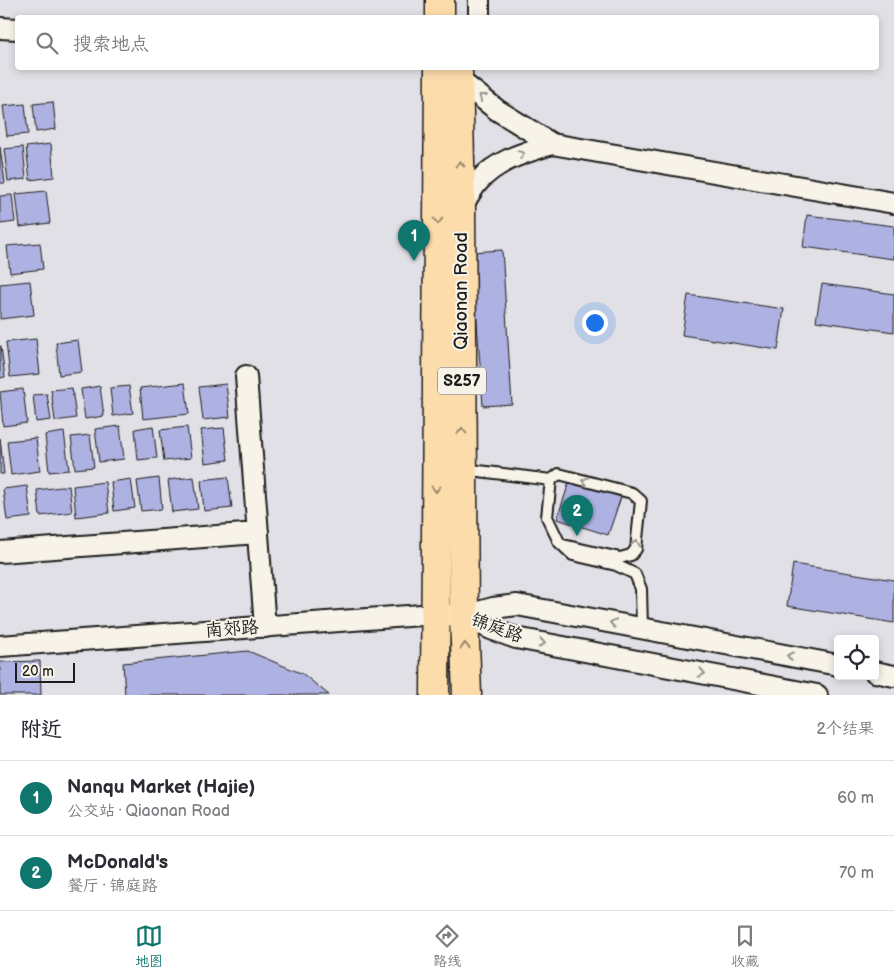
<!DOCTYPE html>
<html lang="zh">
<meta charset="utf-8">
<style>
body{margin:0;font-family:"Balsamiq Sans","LXGW WenKai TC",sans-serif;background:#f7f7f7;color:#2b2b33}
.controls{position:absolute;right:15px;bottom:15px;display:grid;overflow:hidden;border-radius:5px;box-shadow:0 2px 8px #0003}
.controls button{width:45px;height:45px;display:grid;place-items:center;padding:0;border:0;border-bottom:1px solid #e1e1e2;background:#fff;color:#2b2b33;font:25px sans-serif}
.scale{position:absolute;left:15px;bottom:12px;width:60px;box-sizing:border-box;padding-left:5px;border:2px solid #1c1c1c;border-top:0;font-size:14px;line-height:18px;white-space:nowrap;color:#1c1c1c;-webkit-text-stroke:4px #f7f3e8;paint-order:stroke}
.you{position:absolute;left:594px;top:322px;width:18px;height:18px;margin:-12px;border:4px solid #fff;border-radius:50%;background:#1a73e8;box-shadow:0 0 0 8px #1a73e833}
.badge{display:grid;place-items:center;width:32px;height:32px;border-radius:50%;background:#0f766e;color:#fff;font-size:16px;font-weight:700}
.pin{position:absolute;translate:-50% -41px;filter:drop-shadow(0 1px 2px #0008)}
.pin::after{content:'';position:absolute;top:26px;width:18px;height:15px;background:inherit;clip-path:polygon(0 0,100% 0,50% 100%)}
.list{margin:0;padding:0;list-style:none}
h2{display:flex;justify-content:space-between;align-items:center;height:65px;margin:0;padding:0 20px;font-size:21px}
h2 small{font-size:16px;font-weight:400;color:#7c7c81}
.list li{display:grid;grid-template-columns:32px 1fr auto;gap:15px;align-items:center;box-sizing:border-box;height:75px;padding:0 20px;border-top:1px solid #e1e1e2}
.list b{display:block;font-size:19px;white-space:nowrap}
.list p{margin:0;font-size:16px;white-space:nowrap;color:#7c7c81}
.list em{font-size:16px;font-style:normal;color:#7c7c81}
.icon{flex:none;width:28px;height:28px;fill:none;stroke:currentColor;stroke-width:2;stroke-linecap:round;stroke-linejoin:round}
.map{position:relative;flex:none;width:894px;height:695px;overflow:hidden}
.search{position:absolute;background:#fff;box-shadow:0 2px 8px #0003;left:15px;right:15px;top:15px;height:55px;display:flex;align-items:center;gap:12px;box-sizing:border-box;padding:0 18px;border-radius:5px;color:#7c7c81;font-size:19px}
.sheet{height:215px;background:#fff}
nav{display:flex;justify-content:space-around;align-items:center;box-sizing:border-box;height:70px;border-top:1px solid #e1e1e2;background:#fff;font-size:14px;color:#7c7c81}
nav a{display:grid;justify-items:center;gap:2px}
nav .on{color:#0f766e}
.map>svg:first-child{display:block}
.building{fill:#aeb2e3;stroke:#1c1c1c}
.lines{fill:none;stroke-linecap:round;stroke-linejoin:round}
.service-casing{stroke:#1c1c1c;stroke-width:14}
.minor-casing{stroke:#1c1c1c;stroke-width:24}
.primary-casing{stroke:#1c1c1c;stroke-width:31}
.service{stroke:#f7f3e8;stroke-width:10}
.minor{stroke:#f7f3e8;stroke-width:20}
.primary{stroke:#fddcac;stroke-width:28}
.oneway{stroke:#94928c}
.oneway2{stroke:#98866b}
.labels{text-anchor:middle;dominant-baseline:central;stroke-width:4;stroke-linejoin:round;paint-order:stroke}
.shield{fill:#f7f3e8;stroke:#5e5c59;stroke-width:1}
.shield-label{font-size:16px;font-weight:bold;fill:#1c1c1c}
.street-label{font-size:18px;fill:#1c1c1c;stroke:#f7f3e8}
</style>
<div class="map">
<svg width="894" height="695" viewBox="0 0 894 695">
<rect width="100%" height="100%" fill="#e1e0e6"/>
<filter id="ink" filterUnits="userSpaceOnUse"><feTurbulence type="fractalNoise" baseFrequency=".02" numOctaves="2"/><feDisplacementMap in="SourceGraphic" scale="10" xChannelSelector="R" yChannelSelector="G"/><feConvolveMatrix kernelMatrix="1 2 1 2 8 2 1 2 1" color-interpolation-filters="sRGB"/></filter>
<g filter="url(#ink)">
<g class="building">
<path d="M53,102L56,129L36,132L33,104Z"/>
<path d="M25,104L28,134L7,136L3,106Z"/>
<path d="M51,144L54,177L30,180L26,147Z"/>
<path d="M0,147L5,183H0Z"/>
<path d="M23,147L26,179L8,181L4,149Z"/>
<path d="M46,191L50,223L20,227L16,194Z"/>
<path d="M12,195L15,222L0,224V196Z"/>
<path d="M807,215L894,226V259L803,247Z"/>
<path d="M40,243L43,269L10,273L7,246Z"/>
<path d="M502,250L512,404L483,406L472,252Z"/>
<path d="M30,281L34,315L0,319V284Z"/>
<path d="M822,284L894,294V332L816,321Z"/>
<path d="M688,295L784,309L778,350L682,335Z"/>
<path d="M36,339L40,374L10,377L6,342Z"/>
<path d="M78,340L82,372L59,375L56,343Z"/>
<path d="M0,346H1L5,377L0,378Z"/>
<path d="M185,383L189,414L143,419L140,388Z"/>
<path d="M226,384L230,417L203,420L199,387Z"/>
<path d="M100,386L104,416L85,419L81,389Z"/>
<path d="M129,386L133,413L113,416L110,388Z"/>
<path d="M72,388L76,418L55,421L51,390Z"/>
<path d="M23,389L27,423L3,426L0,392Z"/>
<path d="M47,394L51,420L36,422L33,395Z"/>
<path d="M120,426L124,459L99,462L95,429Z"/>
<path d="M153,426L157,458L138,460L135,429Z"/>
<path d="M187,427L191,458L164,461L160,430Z"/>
<path d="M224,428L228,460L205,463L201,430Z"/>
<path d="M64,432L69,470L49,472L45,435Z"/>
<path d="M90,435L94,467L75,469L71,437Z"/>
<path d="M0,438L4,474H0Z"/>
<path d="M36,438L40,471L11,475L7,441Z"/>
<path d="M194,477L198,509L172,512L168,480Z"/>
<path d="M228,477L232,508L204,511L201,480Z"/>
<path d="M159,478L162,509L141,511L137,481Z"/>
<path d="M131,479L135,508L114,511L111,482Z"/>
<path d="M570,480L621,497L608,535L557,519Z"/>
<path d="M105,482L109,513L76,517L73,486Z"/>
<path d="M27,486L31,517L7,520L3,489Z"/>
<path d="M69,486L72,512L40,516L37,490Z"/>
<path d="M793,564L894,580V623L787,606Z"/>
<path d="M248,651L303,674L329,695H125L123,663Z"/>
<path d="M40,661L41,695H0V662Z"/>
</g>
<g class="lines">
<defs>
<g id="service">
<path d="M463,469L551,480"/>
<path d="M563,545L620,558L631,555L636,549L641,501L632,493L559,474L551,480L547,517L559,542L573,555L616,565L635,574L641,589L642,628"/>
</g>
<g id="minor">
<path d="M479,18V0"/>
<path d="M0,28L18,29"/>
<path d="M458,79L497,110L552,144L894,203"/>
<path d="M461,209C466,200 471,190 478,182C497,160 526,152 552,144"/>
<path d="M246,376L265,627"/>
<path d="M0,552L258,533"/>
<path d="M464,616L491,629L516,638L817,695"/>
<path d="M0,646L435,614L464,616L493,608L517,605L838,665"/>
<path d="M875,672L894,676"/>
</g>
<g id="primary">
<path d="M440,18V0"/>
<path d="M458,68L461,209L464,616L467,695"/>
<path d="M435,695L439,68"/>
</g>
</defs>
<use href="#service" class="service-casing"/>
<use href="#minor" class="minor-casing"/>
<use href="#primary" class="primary-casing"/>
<use href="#service" class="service"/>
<use href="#minor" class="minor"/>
<use href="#primary" class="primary"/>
</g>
<defs><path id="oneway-chevron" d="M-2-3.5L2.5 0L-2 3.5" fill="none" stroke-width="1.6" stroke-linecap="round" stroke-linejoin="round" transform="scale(1.25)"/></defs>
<g class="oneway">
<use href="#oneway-chevron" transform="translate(482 97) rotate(-142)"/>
<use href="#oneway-chevron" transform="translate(521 154) rotate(-22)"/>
<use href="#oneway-chevron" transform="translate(585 481) rotate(-165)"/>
<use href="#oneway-chevron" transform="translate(636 543) rotate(-79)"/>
<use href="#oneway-chevron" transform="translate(613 623) rotate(-169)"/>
<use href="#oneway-chevron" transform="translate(542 643) rotate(11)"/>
<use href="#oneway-chevron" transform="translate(790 656) rotate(-169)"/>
<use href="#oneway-chevron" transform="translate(702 673) rotate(11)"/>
</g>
<g class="oneway2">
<use href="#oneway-chevron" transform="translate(460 164) rotate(-91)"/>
<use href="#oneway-chevron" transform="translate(438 221) rotate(90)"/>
<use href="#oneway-chevron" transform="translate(462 431) rotate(-90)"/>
<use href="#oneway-chevron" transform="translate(436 489) rotate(90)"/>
<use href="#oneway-chevron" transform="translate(465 646) rotate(-92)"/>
</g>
</g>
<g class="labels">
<rect class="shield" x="438" y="367.5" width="48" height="27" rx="4"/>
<g class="shield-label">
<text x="462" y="381">S257</text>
</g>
<g class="street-label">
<text transform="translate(461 291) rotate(-90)">Qiaonan Road</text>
<text transform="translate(497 628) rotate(20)">锦庭路</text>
<text transform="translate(232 629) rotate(-4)">南郊路</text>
</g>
</g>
</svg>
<div class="controls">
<button><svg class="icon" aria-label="locate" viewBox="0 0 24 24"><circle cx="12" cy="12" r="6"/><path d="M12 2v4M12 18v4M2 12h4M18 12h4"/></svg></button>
</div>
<div class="scale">20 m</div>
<div class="you"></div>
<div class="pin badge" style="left:414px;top:261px">1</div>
<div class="pin badge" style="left:577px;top:536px">2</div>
<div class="search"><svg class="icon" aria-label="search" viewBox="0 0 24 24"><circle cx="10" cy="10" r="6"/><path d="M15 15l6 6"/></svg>搜索地点</div>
</div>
<section class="sheet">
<h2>附近<small>2个结果</small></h2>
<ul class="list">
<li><span class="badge">1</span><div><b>Nanqu Market (Hajie)</b><p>公交站 · Qiaonan Road</p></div><em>60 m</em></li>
<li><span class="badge">2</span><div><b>McDonald's</b><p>餐厅 · 锦庭路</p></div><em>70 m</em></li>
</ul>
</section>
<nav>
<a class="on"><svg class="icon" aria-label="map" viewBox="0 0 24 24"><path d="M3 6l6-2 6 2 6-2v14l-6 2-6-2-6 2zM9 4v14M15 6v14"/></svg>地图</a>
<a><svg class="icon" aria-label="directions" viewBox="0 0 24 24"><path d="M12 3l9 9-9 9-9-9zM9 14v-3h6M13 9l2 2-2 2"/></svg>路线</a>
<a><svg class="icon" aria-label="saved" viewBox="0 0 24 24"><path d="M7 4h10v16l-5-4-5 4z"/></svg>收藏</a>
</nav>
